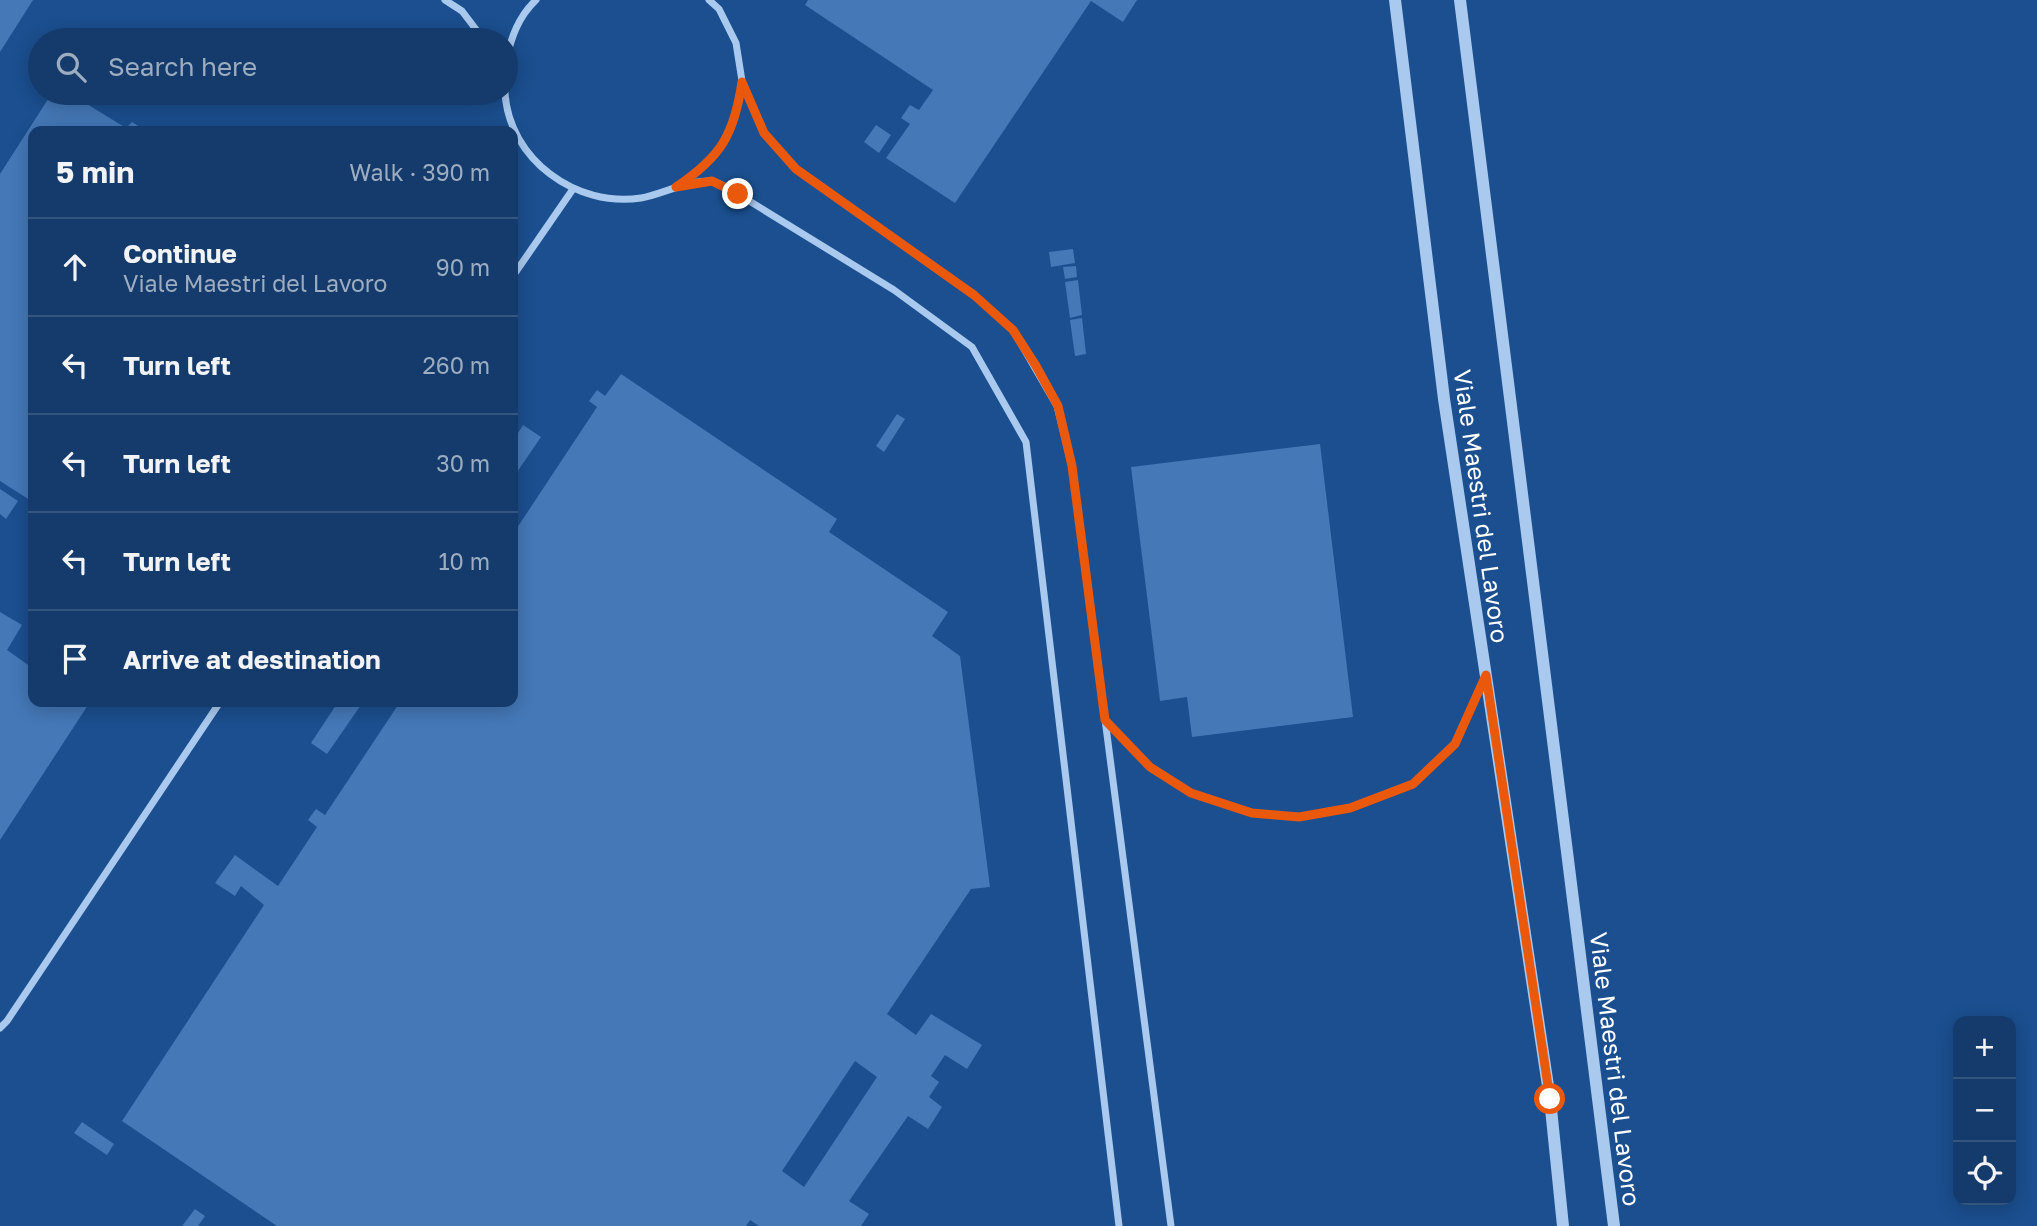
<!DOCTYPE html>
<meta charset="utf-8">
<style>
body{margin:0;font-family:"Golos Text",sans-serif;background:#214673;color:#f1f3f6}
.controls{position:absolute;right:21px;bottom:21px;display:grid;overflow:hidden;border-radius:14px;box-shadow:0 4px 18px #0003}
.controls button{width:63px;height:63px;display:grid;place-items:center;padding:0;border:0;border-bottom:2px solid #33557e;background:#143b6b;color:#f1f3f6;font:35px sans-serif}
.stop{position:absolute;width:21px;height:21px;margin:-16px;border:5px solid #ea580c;border-radius:50%;background:#fff}
.stop.end{background:#ea580c;border-color:#fff;box-shadow:0 2px 7px #0008}
.list{margin:0;padding:0;list-style:none}
h2{display:flex;justify-content:space-between;align-items:center;height:91px;margin:0;padding:0 28px;font-size:30px}
h2 small{font-size:23px;font-weight:400;color:#9dadc1}
.list li{display:grid;grid-template-columns:46px 1fr auto;gap:21px;align-items:center;box-sizing:border-box;height:98px;padding:0 28px;border-top:2px solid #33557e}
.list b{display:block;font-size:26px;white-space:nowrap}
.list p{margin:0;font-size:23px;white-space:nowrap;color:#9dadc1}
.list em{font-size:23px;font-style:normal;color:#9dadc1}
.icon{flex:none;width:38px;height:38px;fill:none;stroke:currentColor;stroke-width:2;stroke-linecap:round;stroke-linejoin:round}
.map{position:relative;flex:none;width:2037px;height:1226px;overflow:hidden}
.search{position:absolute;background:#143b6b;box-shadow:0 4px 18px #0003;left:28px;top:28px;width:490px;height:77px;display:flex;align-items:center;gap:18px;box-sizing:border-box;padding:0 24px;border-radius:38px;color:#9dadc1;font-size:26px}
.panel{position:absolute;background:#143b6b;box-shadow:0 4px 18px #0003;left:28px;top:126px;width:490px;height:581px;border-radius:14px}
.map>svg:first-child{display:block}
.building{fill:#4478b7;fill-rule:evenodd}
.lines{fill:none;stroke-linecap:round;stroke-linejoin:round}
.minor{stroke:#a9c9ee;stroke-width:7}
.tertiary{stroke:#a9c9ee;stroke-width:12}
.route{stroke:#ea580c;stroke-width:9}
.labels{text-anchor:middle;dominant-baseline:central;stroke-width:5;stroke-linejoin:round;paint-order:stroke}
.street-label{font-size:24px;fill:#fff;stroke:#1b4f8f}
</style>
<div class="map">
<svg width="2037" height="1226" viewBox="0 0 2037 1226">
<rect width="100%" height="100%" fill="#1b4f8f"/>
<g class="building">
<path d="M0,0H33L0,52Z"/>
<path d="M808,0H1137L1123,22L1091,1L955,203L886,158L910,124L901,118L910,105L919,110L933,90L805,5Z"/>
<path d="M52,93H69L126,128L132,122L146,131H33V502L0,481V174Z"/>
<path d="M876,125L891,135L879,153L864,142Z"/>
<path d="M1073,249L1075,263L1051,267L1049,252Z"/>
<path d="M1076,266L1077,277L1065,279L1063,267Z"/>
<path d="M1078,280L1082,315L1070,318L1065,282Z"/>
<path d="M1082,318L1086,354L1075,356L1070,320Z"/>
<path d="M621,374L837,519L829,532L948,612L932,636L960,656L990,887L971,889L887,1014L916,1035L931,1014L982,1045L967,1069L945,1055L931,1076L939,1082L929,1097L942,1107L928,1129L908,1116L849,1201L869,1214L861,1226H759L750,1220L746,1226H277L122,1121L264,905L241,886L235,896L215,883L235,855L278,886L317,827L308,820L316,809L325,815L400,702H513V534L597,407L589,401L597,390L605,396ZM855,1061L877,1077L804,1187L782,1171Z"/>
<path d="M897,414L905,419L884,452L876,446Z"/>
<path d="M523,425L541,437L513,478V441Z"/>
<path d="M1320,444L1353,717L1192,737L1187,697L1160,701L1131,467Z"/>
<path d="M0,489L18,501L6,519L0,514Z"/>
<path d="M0,612L22,625L7,650L31,667L33,663V702H90L0,840Z"/>
<path d="M338,702H363L327,754L311,743Z"/>
<path d="M82,1122L114,1144L107,1155L74,1133Z"/>
<path d="M195,1209L205,1216L198,1226H182Z"/>
</g>
<g class="lines">
<g class="minor">
<path d="M445,0L462,11L484,40"/>
<path d="M709,0L719,9L736,43L742,81L764,133L796,169L974,295L1013,330L1057,406L1072,466L1171,1226"/>
<path d="M506,61C511,38 518,17 536,0"/>
<path d="M505,93C509,159 576,208 641,198C661,195 694,177 714,182C722,184 731,190 738,194L894,290L972,347L1026,442L1119,1226"/>
<path d="M679,185C722,156 734,134 742,84"/>
<path d="M513,276L573,189"/>
<path d="M1105,720L1150,767L1191,793L1252,813L1299,817L1350,808L1413,784L1455,744L1484,679"/>
<path d="M0,1028L7,1021L220,702"/>
</g>
<g class="tertiary">
<path d="M1395,0L1444,399L1550,1099L1563,1226"/>
<path d="M1460,0L1614,1226"/>
</g>
</g>
<g class="lines">
<path class="route" d="M738,194L712,181L676,187C721,157 734,135 742,82L764,133L796,169L974,295L1013,330L1036,366L1058,406L1072,466L1105,720L1150,767L1191,793L1252,813L1299,817L1350,808L1413,784L1455,744L1486,675L1550,1099"/>
</g>
<g class="labels">
<g class="street-label">
<text transform="translate(1482 506) rotate(82)">Viale Maestri del Lavoro</text>
<text transform="translate(1616 1069) rotate(83)">Viale Maestri del Lavoro</text>
</g>
</g>
</svg>
<div class="controls">
<button>+</button>
<button>−</button>
<button><svg class="icon" aria-label="locate" viewBox="0 0 24 24"><circle cx="12" cy="12" r="6"/><path d="M12 2v4M12 18v4M2 12h4M18 12h4"/></svg></button>
</div>
<div class="stop" style="left:1550px;top:1099px"></div>
<div class="stop end" style="left:738px;top:194px"></div>
<div class="search"><svg class="icon" aria-label="search" viewBox="0 0 24 24"><circle cx="10" cy="10" r="6"/><path d="M15 15l6 6"/></svg>Search here</div>
<section class="panel">
<h2>5 min<small>Walk · 390 m</small></h2>
<ul class="list">
<li><svg class="icon" aria-label="ahead" viewBox="0 0 24 24"><path d="M12 20V5M6 11l6-6 6 6"/></svg><div><b>Continue</b><p>Viale Maestri del Lavoro</p></div><em>90 m</em></li>
<li><svg class="icon" aria-label="left" viewBox="0 0 24 24"><path d="M17 20v-9H6M10 6l-5 5 5 5"/></svg><div><b>Turn left</b></div><em>260 m</em></li>
<li><svg class="icon" aria-label="left" viewBox="0 0 24 24"><path d="M17 20v-9H6M10 6l-5 5 5 5"/></svg><div><b>Turn left</b></div><em>30 m</em></li>
<li><svg class="icon" aria-label="left" viewBox="0 0 24 24"><path d="M17 20v-9H6M10 6l-5 5 5 5"/></svg><div><b>Turn left</b></div><em>10 m</em></li>
<li><svg class="icon" aria-label="arrive" viewBox="0 0 24 24"><path d="M6 21V4h12l-3 4 3 4H6"/></svg><div><b>Arrive at destination</b></div></li>
</ul>
</section>
</div>
